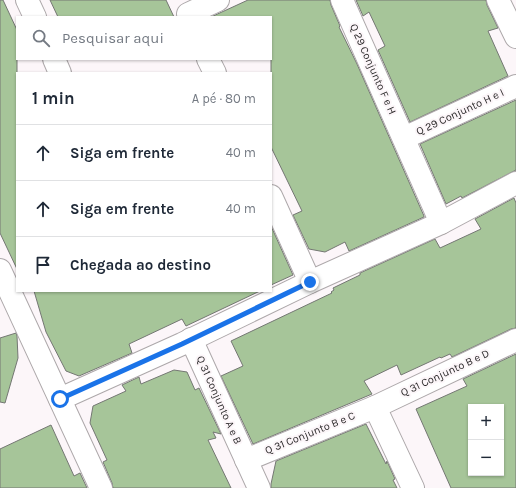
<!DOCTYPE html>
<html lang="pt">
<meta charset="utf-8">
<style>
body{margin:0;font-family:Karla,sans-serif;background:#f6f6f7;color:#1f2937}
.controls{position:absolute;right:12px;bottom:12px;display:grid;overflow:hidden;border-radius:0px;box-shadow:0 1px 3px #0004}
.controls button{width:36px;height:36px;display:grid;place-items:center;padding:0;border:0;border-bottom:1px solid #e0e1e3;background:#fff;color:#1f2937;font:20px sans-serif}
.stop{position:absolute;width:12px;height:12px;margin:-9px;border:3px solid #1a73e8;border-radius:50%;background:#fff}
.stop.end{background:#1a73e8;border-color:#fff;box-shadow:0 1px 4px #0008}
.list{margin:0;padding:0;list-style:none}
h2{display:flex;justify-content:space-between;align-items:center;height:52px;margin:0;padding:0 16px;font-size:17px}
h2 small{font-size:13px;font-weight:400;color:#747a83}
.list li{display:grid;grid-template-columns:26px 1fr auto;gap:12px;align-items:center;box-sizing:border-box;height:56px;padding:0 16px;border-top:1px solid #e0e1e3}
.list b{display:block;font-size:15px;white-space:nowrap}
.list em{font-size:13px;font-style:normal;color:#747a83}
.icon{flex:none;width:22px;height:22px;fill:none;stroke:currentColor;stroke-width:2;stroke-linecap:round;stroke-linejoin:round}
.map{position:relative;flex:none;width:516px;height:488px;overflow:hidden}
.search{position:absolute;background:#fff;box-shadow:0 1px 3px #0004;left:16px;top:16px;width:256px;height:44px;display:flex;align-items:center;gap:10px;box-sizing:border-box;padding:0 14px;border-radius:0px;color:#747a83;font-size:15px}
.panel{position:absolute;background:#fff;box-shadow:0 1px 3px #0004;left:16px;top:72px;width:256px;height:220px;border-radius:0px}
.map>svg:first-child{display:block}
.building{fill:#a6c599;stroke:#747773;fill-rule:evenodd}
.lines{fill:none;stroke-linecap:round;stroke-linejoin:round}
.street-casing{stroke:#ada8aa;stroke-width:24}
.street{stroke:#fff;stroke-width:22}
.route{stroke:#1a73e8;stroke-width:5}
.labels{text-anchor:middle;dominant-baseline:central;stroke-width:4;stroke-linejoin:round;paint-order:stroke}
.street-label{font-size:11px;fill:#2d2b2c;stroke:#fcf6f9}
</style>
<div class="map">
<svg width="516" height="488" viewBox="0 0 516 488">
<rect width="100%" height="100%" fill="#fcf6f9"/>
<g class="building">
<path d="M0,0H3L17,30V269L0,233Z"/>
<path d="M50,0H166L174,17H58Z"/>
<path d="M248,0H330L331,5L340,26L339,27L357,64L424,216V217L349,251L345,242L325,252L309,249L293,215L302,211L271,147V17H211Z"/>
<path d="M356,0H486L487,5L498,28L488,31L508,76L410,122L378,50L385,46L369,12L363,16Z"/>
<path d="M516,100V170L462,198L461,196L446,204L420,144Z"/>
<path d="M514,198L516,203V328L511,329L452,357L450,354L441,358L440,357L401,375L397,365L364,381L372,394L253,444L221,376L243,366L231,341L332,293L331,292L334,290L333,288L360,275V273L435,239L440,248L481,229L475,219Z"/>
<path d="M271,226L293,275L271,285Z"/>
<path d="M34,291H260L186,326L182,319L129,344L132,353L79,376L66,371L46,332Z"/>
<path d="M16,333L17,336L18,358L5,403L0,402V338Z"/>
<path d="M516,354V488H451L416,409L467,386L463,379ZM471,407H501V473H471Z"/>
<path d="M174,370L187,372L195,390L199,388L221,434L213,432L216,438L208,440L231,488H113L112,483L103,462L107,460L90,423L93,406L126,391L122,385L139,377L141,384Z"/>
<path d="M366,424L386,464L387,461L395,479L393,480L397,488H271V484L276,461Z"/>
<path d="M51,425L74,476L80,473L87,488H0V449Z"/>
</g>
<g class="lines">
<defs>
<g id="street">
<path d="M27,0L35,17"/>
<path d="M342,0L441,223"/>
<path d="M498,0L516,37"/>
<path d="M188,14L218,0"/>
<path d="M54,59L60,73"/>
<path d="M208,59L215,73"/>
<path d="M404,138L516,86"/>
<path d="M271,196L310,282"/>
<path d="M0,270L101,488"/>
<path d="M191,339L259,488"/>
<path d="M60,399L182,344L310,282L441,223L516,183"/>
<path d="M375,407L413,488"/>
<path d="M246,460L375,407L516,340"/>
</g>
</defs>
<use href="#street" class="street-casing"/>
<use href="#street" class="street"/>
</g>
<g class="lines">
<path class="route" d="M60,399L182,344L310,282"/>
</g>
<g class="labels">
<g class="street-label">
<text transform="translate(373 69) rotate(66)">Q 29 Conjunto F e H</text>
<text transform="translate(460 112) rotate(-25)">Q 29 Conjunto H e I</text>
<text transform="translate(445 373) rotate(-25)">Q 31 Conjunto B e D</text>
<text transform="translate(219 400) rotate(66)">Q 31 Conjunto A e B</text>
<text transform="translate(310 433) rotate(-22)">Q 31 Conjunto B e C</text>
</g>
</g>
</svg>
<div class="controls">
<button>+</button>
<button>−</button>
</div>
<div class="stop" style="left:60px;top:399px"></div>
<div class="stop end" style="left:310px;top:282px"></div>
<div class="search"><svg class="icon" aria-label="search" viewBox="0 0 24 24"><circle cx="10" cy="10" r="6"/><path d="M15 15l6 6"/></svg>Pesquisar aqui</div>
<section class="panel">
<h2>1 min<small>A pé · 80 m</small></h2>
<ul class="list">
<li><svg class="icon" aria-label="ahead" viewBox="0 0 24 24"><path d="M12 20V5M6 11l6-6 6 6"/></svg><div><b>Siga em frente</b></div><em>40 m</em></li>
<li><svg class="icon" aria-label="ahead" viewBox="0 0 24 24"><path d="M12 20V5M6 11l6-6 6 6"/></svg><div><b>Siga em frente</b></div><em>40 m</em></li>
<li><svg class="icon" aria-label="arrive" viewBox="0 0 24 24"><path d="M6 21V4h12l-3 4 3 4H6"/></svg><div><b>Chegada ao destino</b></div></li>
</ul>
</section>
</div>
